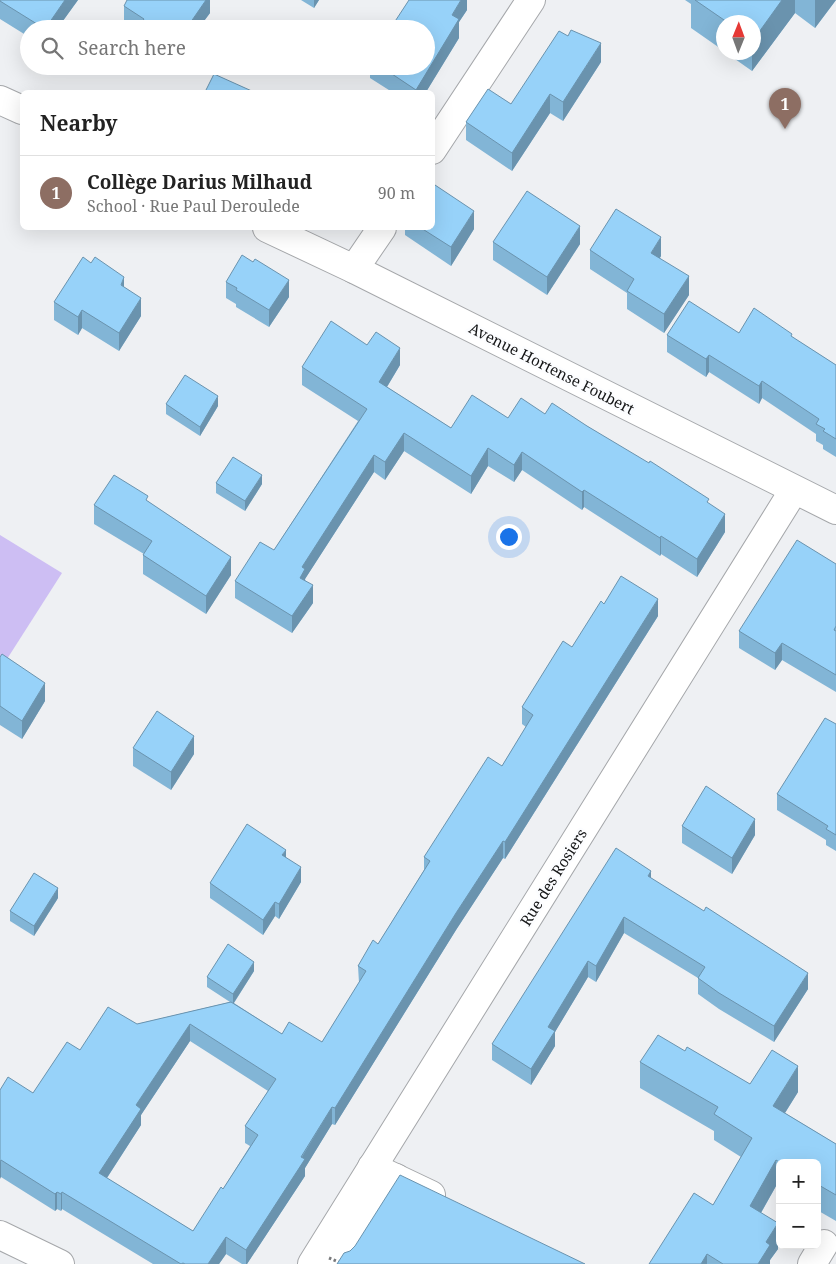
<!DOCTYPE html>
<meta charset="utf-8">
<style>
body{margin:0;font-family:"Noto Serif",serif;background:#f2f2f2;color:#222}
.controls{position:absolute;right:15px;bottom:15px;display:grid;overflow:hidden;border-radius:8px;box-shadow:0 5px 20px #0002}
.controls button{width:45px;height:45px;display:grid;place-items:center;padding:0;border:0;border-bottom:1px solid #e0e0e0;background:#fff;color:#222;font:25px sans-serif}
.compass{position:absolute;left:716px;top:15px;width:45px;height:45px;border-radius:50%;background:#fff;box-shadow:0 5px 20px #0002;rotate:1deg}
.you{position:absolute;left:508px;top:536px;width:18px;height:18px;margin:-12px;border:4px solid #fff;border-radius:50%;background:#1a73e8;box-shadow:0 0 0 8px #1a73e833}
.badge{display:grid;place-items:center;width:32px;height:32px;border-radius:50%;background:#0f766e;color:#fff;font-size:16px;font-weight:700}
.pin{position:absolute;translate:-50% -41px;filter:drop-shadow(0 1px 2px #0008)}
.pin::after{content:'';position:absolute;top:26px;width:18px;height:15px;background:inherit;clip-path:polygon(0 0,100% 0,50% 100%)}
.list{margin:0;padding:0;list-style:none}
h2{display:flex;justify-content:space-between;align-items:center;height:65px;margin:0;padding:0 20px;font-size:21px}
h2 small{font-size:16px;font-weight:400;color:#767676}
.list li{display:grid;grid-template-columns:32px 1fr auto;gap:15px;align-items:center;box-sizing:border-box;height:75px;padding:0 20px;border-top:1px solid #e0e0e0}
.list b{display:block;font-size:19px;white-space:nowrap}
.list p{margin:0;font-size:16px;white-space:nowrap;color:#767676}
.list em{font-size:16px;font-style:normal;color:#767676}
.icon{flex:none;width:28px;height:28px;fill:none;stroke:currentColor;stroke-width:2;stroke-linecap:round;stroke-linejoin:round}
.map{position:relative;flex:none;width:836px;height:1264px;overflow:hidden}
.search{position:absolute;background:#fff;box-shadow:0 5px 20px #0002;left:20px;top:20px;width:415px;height:55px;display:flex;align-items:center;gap:12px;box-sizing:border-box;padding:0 18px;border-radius:28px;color:#767676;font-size:19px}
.panel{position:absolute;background:#fff;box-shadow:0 5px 20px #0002;left:20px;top:90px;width:415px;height:140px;border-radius:8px}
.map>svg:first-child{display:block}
.green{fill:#cdbef3}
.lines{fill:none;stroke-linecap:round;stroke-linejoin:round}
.minor-casing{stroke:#a5a7aa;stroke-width:30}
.minor{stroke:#fff;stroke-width:28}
.path-bridge{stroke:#797a7c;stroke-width:3;stroke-dasharray:2.5 2.5;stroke-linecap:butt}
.wall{fill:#82b5d6;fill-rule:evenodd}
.shaded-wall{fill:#6a93ae}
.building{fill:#97d2f9;stroke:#6a93ae;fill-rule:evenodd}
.labels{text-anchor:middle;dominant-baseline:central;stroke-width:5;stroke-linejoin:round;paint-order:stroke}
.street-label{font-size:15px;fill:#151617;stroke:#fcfdff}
</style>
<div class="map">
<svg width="836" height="1264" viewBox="0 0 836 1264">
<rect width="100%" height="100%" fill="#eef0f3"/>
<path class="green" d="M0,535L62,573L0,670Z"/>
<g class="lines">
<defs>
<g id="minor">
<path d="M0,100L22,110"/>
<path d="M432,150L531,0"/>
<path d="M267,228L354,269L836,510"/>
<path d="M354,269L382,228"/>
<path d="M372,1167L431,1195"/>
<path d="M0,1235L60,1264"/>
<path d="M312,1264L794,490"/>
<path d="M342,1264L396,1178"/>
<path d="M812,1264L824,1244"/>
</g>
</defs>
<use href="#minor" class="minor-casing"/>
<use href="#minor" class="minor"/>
<path class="path-bridge" d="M329,1258L343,1264"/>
</g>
<g class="wall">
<path d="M0,0H78L57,29H29V37L0,19Z"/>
<path d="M210,0V13L198,29H130L124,24V6Z"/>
<path d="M301,0H319L314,8Z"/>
<path d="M467,0V10L459,22V38L426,92H392L370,78V66H426Z"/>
<path d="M685,0H836L815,28L795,13L752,71L725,52H754V22H724V51L691,28V4Z"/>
<path d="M601,62L563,121L550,113L512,171L466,140V122L511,104Z"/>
<path d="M405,228H432L474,229L451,266L405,235Z"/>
<path d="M493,242L580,244L547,295L493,260Z"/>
<path d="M590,250L661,256L660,258L689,295L664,333L627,309V293L590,269Z"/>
<path d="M226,282L289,297L269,327L236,307V304L226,298Z"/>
<path d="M124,287L141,316L119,351L82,328L78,335L54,320V302Z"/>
<path d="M739,333L792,337L836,365V457L823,449V445L816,441V434L762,398L759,404L709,372L706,377L667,352V335Z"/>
<path d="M367,345L400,365L387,387L451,428L508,418L545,414L587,426L709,504L725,532L697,577L661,554L660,556L584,507L582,510L522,470L514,482L488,466L471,494L404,451L385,480L374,472L305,579L313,603L292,633L235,598V581L274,550L358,421L302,385V367Z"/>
<path d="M166,404L218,406L200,436L166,414Z"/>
<path d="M216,483L262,484L245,511L216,493Z"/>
<path d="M148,501L231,575L206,614L143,574V555L144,554L94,524V505Z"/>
<path d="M836,564V692L782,660L775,670L739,648V631Z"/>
<path d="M604,604L658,616L505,859L503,858L456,930L335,1125L332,1124L305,1168V1176L247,1264H242L226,1254L219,1264H153L62,1209L61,1211L57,1209L55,1211L1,1177L0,1090L33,1093L80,1050L137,1024L230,1002L207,987V977L254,971L234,1003L282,1034L322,1042L359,983L358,966L378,944L424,870V857L502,766L526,727L522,724V707L572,647ZM190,1041L268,1091L245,1126V1143L250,1146L223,1189L193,1231L107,1178L141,1125V1115Z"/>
<path d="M0,657L45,701L22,739L0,725Z"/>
<path d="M836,724V851L826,845V840L777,810V794Z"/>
<path d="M133,748L194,754L171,790L133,766Z"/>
<path d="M682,826L755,835L732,874L682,843Z"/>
<path d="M286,857L301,882L279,919L275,916L263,935L210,898V883Z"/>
<path d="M651,878L808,989L774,1042L719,1009L698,994V978L624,933L596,982L588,977L555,1032V1046L531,1085L492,1060V1044Z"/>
<path d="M58,898L34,936L10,921V911Z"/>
<path d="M685,1051L750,1084L798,1092L785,1113L836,1144V1221L817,1210V1163H780V1188L776,1186L761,1213L778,1249L770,1260V1264H649L713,1205L741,1157L714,1140V1131L640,1088V1062Z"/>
</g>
<g class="shaded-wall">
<path d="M65,0H78L57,29H45Z"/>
<path d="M206,0H210V13L198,29H186Z"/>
<path d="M314,0H319L314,8Z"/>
<path d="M461,0H467V10L459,22V38L426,92H416V90L452,15Z"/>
<path d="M782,0H795V13L752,71V52H754V39Z"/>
<path d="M815,0H836L815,28Z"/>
<path d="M601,43V62L563,121V102Z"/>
<path d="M550,94V113L512,171V153Z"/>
<path d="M474,211V229L451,266V247Z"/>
<path d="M580,226V244L547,295V277Z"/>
<path d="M661,237V256L651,271V253Z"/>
<path d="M689,276V295L664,333V314Z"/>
<path d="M124,277V295L121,285Z"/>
<path d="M289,280V297L269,327V310Z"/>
<path d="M141,298V316L119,351V333Z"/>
<path d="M82,310V328L78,335V317Z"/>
<path d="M400,348V365L379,400V382Z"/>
<path d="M709,355V372L706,377V359Z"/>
<path d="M762,381V398L759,404V386Z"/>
<path d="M218,396V406L200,436V427Z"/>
<path d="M404,433V451L385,480V462Z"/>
<path d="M488,448V466L471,494V476Z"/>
<path d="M522,452V470L514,482V465Z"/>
<path d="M374,455V472L305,579V587L300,578L302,567Z"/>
<path d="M262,475V484L245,511V501Z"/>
<path d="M584,490V507L582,510V492Z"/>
<path d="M725,514V532L697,577V559Z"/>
<path d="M661,536V554L660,556V538Z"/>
<path d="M231,557V575L206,614V596Z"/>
<path d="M313,585V603L292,633V616Z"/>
<path d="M658,599V616L505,859V842Z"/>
<path d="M782,643V660L775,670V653Z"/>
<path d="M45,683V701L22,739V721Z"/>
<path d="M194,736V754L171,790V772Z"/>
<path d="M755,819V835L732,874V858Z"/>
<path d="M503,841V858L456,930L335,1125V1108L456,913Z"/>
<path d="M286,850V864L282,855Z"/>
<path d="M301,867V882L279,919V904Z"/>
<path d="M651,871V886L648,876Z"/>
<path d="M58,888V898L34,936V926Z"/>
<path d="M275,902V916L263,935V920Z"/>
<path d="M624,917V933L596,982V966Z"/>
<path d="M588,961V977L555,1032V1046L531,1085V1069L548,1027Z"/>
<path d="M254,962V971L233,1004V994Z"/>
<path d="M808,973V989L774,1042V1026Z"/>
<path d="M190,1024V1041L141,1115V1125L99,1190V1173L136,1105Z"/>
<path d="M798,1066V1092L773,1132V1106Z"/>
<path d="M332,1107V1124L305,1168V1176L247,1264H246V1250Z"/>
<path d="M1,1160V1177L0,1179V1162Z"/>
<path d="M776,1160V1186L750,1232V1206Z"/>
<path d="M57,1192V1209L55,1211V1194Z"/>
<path d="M62,1192V1209L61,1211V1194Z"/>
<path d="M778,1223V1249L770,1260V1264H758L766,1242Z"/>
<path d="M226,1237V1254L219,1264H208Z"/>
<path d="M707,1254V1264H701Z"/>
</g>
<g class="building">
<path d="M0,0H65L45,29L0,1Z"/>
<path d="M127,0H206L186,29H142L139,26L144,19L124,6Z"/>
<path d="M409,0H461L452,15L459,19L416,90L380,66H426V29H390Z"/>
<path d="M695,0H782L754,39V22H727Z"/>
<path d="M571,30L601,43L563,102L550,94L512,153L466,122L488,89L511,104L559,31L568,36Z"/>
<path d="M214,74L254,92H205Z"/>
<path d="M432,183L474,211L451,247L421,228H432Z"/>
<path d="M527,191L580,226L547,277L493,242Z"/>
<path d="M616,209L661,237L651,253L689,276L664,314L627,291L634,279L590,250Z"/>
<path d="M242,255L253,262L255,259L289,280L269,310L236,290L237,288L226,282Z"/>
<path d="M83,257L91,263L95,257L124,277L121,285L141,298L119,333L82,310L78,317L54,302Z"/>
<path d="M689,301L739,333L754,308L792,334L791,336L836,365V439L823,431L825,429L816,424L819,419L762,381L759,386L709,355L706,359L667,335Z"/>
<path d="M331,321L367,345L376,332L400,348L379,382L451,428L472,395L508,418L521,398L545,414L552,403L587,426L649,463L650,461L709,499L707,502L725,514L697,559L661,536L660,538L584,490L582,492L522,452L514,465L488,448L471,476L404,433L385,462L374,455L302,567L305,569L300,578L313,585L292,616L235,581L260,542L274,550L367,409L302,367Z"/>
<path d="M185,375L218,396L200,427L166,404Z"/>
<path d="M233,457L262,475L245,501L216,483Z"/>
<path d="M114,475L148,496L146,500L231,557L206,596L143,555L152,541L94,505Z"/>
<path d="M797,540L836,564V626L834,630L836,631V675L782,643L775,653L739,631Z"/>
<path d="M621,576L658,599L505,842L503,841L456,913L335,1108L332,1107L301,1157L305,1159L246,1250L226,1237L208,1264H185L183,1263L181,1264L62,1192L61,1194L57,1192L55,1194L1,1160L0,1162V1090L8,1077L33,1093L67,1042L80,1050L108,1007L137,1024L231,1002L282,1034L289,1022L322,1042L366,971L358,966L373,940L378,944L430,861L424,857L488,757L502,766L533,715L522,707L563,641L572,647L601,601L604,604ZM190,1024L276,1079L245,1126L258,1135L223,1189L221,1187L193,1231L99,1173L141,1109L136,1105Z"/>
<path d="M2,654L45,683L22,721L0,706V657Z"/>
<path d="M157,711L194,736L171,772L133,748Z"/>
<path d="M825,718L836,724V835L826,829L828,826L777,794Z"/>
<path d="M706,786L755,819L732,858L682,826Z"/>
<path d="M247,824L286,850L282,855L301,867L279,904L275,902L263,920L210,883Z"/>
<path d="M616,848L651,871L648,876L704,911L706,907L808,973L774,1026L719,993L698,978L705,967L624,917L596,966L588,961L548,1027L555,1031L531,1069L492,1044Z"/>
<path d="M34,873L58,888L34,926L10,911Z"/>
<path d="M228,944L254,962L233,994L207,977Z"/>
<path d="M658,1035L685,1051L687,1047L750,1084L772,1050L798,1066L773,1106L836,1144V1195L817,1184V1163H781L776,1160L750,1206L778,1223L766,1242L770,1245L758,1264H723L707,1254L701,1264H649L694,1193L713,1205L752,1138L714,1114L718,1107L640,1062Z"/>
<path d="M400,1175L585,1264H337L344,1253L350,1251L355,1246Z"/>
</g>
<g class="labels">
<g class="street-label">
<text transform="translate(552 368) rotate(27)">Avenue Hortense Foubert</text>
<text transform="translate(553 877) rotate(-58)">Rue des Rosiers</text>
</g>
</g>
</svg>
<div class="controls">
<button>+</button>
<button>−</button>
</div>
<svg class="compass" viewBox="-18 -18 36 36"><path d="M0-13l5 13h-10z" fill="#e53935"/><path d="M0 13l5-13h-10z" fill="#767676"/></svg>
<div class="you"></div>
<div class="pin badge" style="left:785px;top:129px;background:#8d6e63">1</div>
<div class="search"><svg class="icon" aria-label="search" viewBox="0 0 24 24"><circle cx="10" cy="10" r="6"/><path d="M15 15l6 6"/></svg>Search here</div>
<section class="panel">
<h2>Nearby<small></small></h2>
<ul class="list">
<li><span class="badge" style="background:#8d6e63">1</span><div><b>Collège Darius Milhaud</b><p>School · Rue Paul Deroulede</p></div><em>90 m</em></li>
</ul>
</section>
</div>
